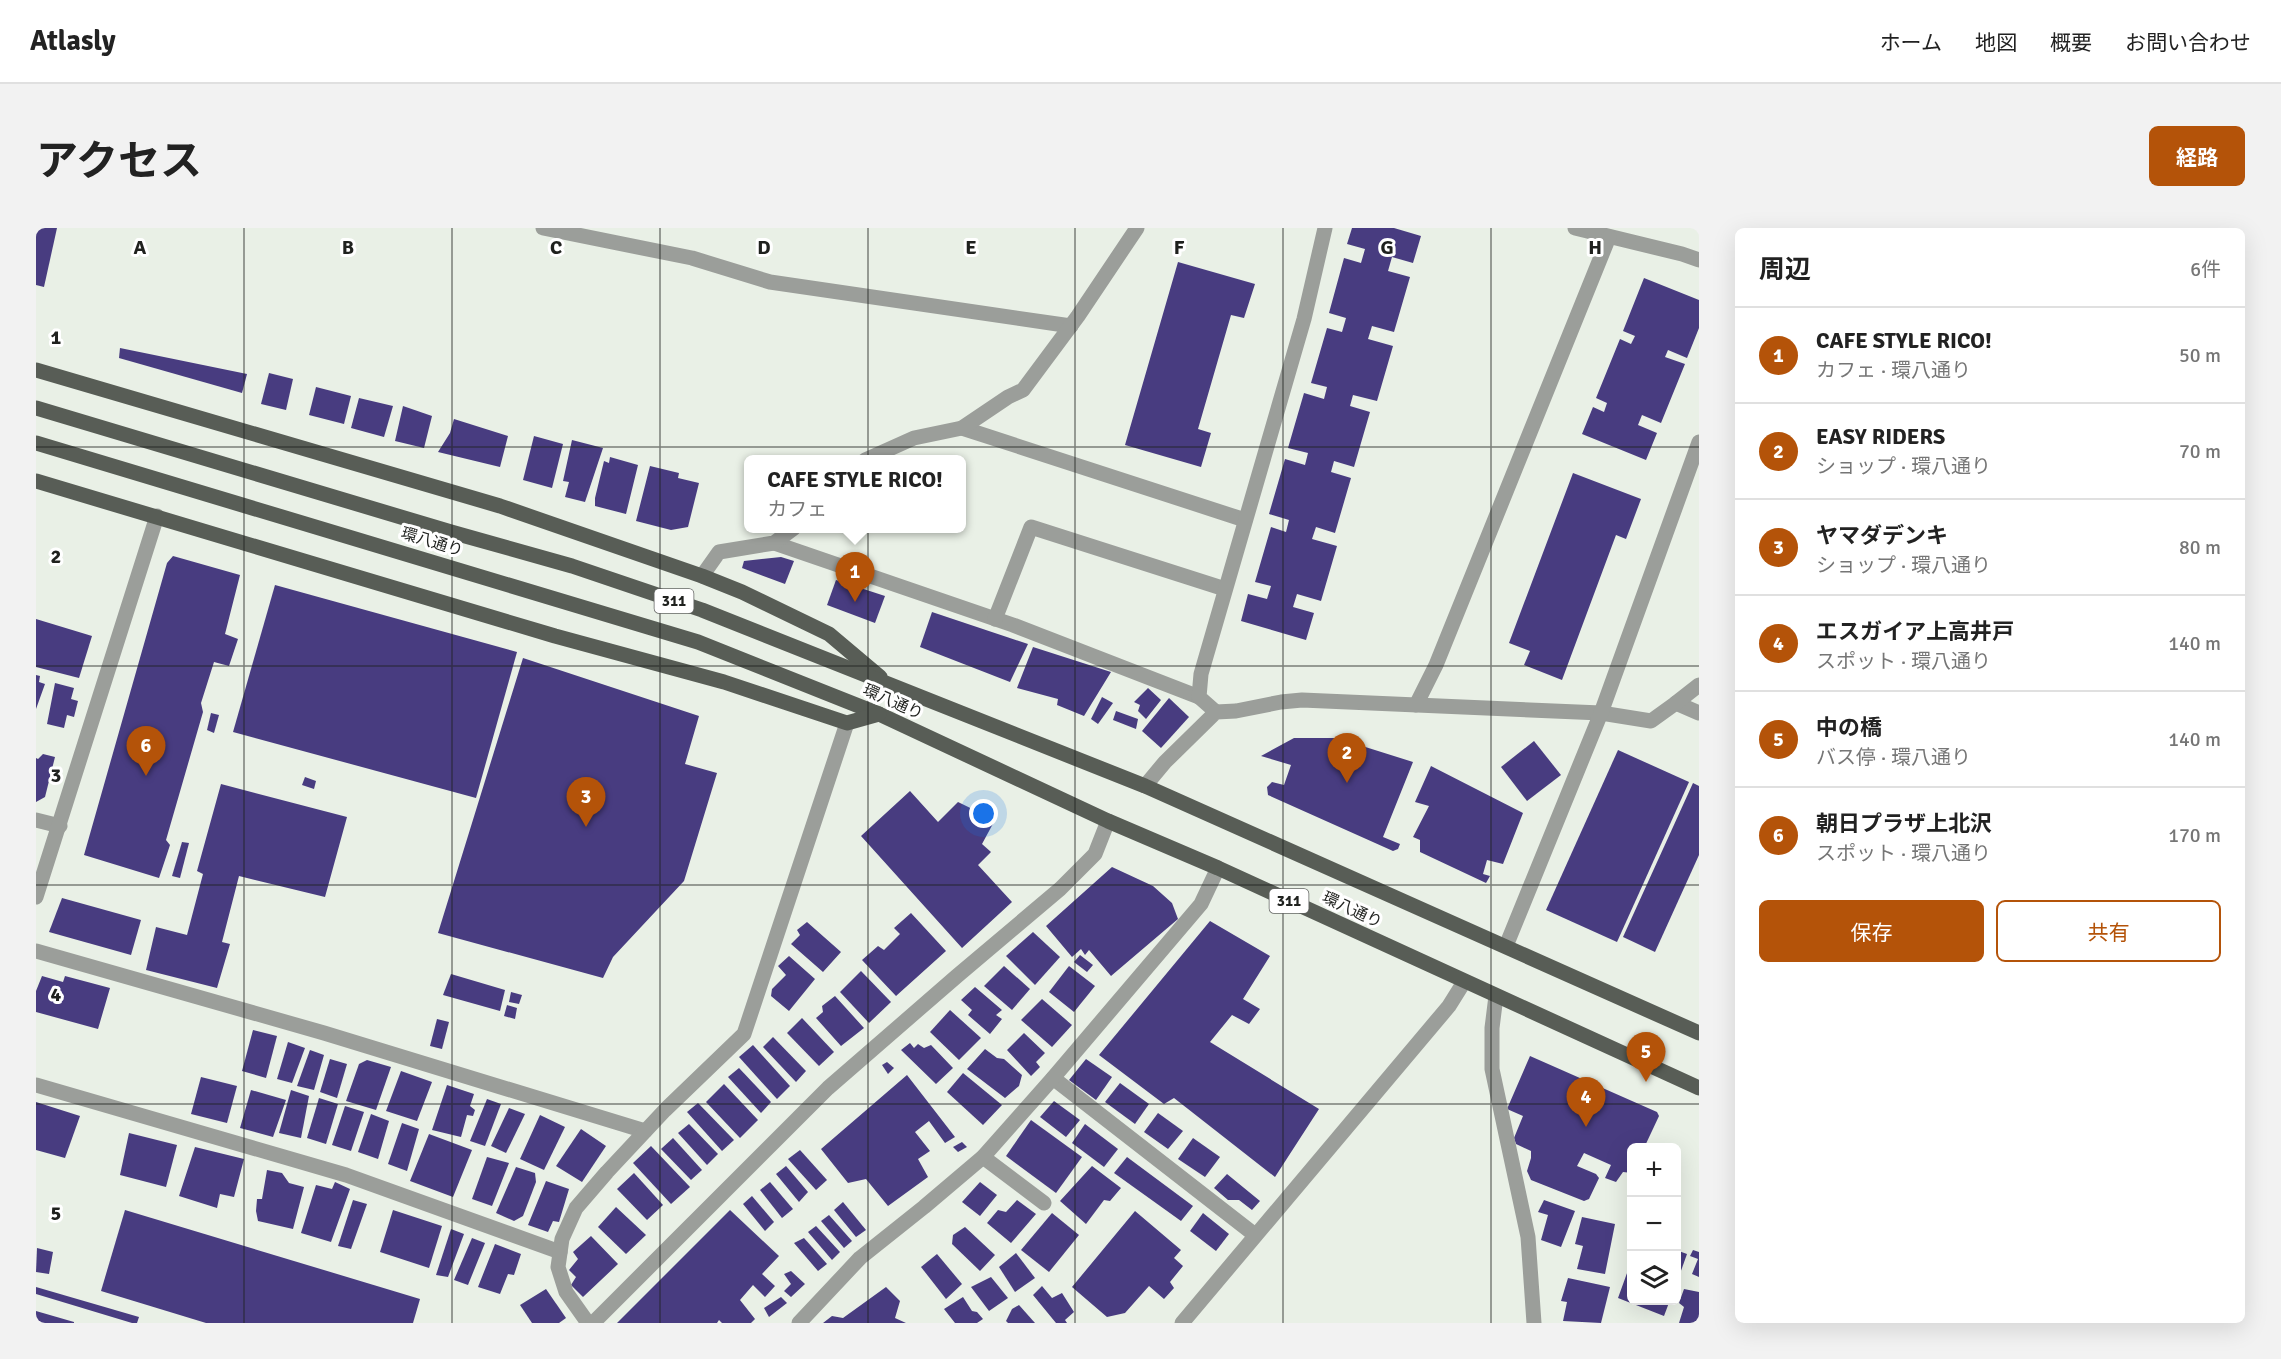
<!DOCTYPE html>
<html lang="ja">
<meta charset="utf-8">
<style>
body{margin:0;font-family:Signika,"Noto Sans JP",sans-serif;background:#f2f2f2;color:#222}
.controls{position:absolute;right:18px;bottom:18px;display:grid;overflow:hidden;border-radius:9px;box-shadow:0 6px 24px #0002}
.controls button{width:54px;height:54px;display:grid;place-items:center;padding:0;border:0;border-bottom:2px solid #e0e0e0;background:#fff;color:#222;font:30px sans-serif}
.you{position:absolute;left:948px;top:586px;width:21px;height:21px;margin:-15px;border:4px solid #fff;border-radius:50%;background:#1a73e8;box-shadow:0 0 0 9px #1a73e833}
.badge{display:grid;place-items:center;width:39px;height:39px;border-radius:50%;background:#b45309;color:#fff;font-size:20px;font-weight:700}
.pin{position:absolute;translate:-50% -50px;filter:drop-shadow(0 2px 3px #0008)}
.pin::after{content:'';position:absolute;top:32px;width:21px;height:18px;background:inherit;clip-path:polygon(0 0,100% 0,50% 100%)}
.popup{position:absolute;left:708px;top:227px;width:222px;height:78px;box-sizing:border-box;display:grid;place-content:center;border-radius:9px;background:#fff;filter:drop-shadow(0 2px 4px #0005);font-size:20px;white-space:nowrap;color:#767676}
.popup b{font-size:22px;color:#222}
.popup::after{content:'';position:absolute;left:50%;top:100%;margin-left:-12px;border:12px solid transparent;border-top-color:#fff}
.list{margin:0;padding:0;list-style:none}
h2{display:flex;justify-content:space-between;align-items:center;height:78px;margin:0;padding:0 24px;font-size:26px}
h2 small{font-size:20px;font-weight:400;color:#767676}
.list li{display:grid;grid-template-columns:39px 1fr auto;gap:18px;align-items:center;box-sizing:border-box;height:96px;padding:0 24px;border-top:2px solid #e0e0e0}
.list b{display:block;font-size:22px;white-space:nowrap}
.list p{margin:0;font-size:20px;white-space:nowrap;color:#767676}
.list em{font-size:20px;font-style:normal;color:#767676}
.actions{display:flex;gap:12px;padding:18px 24px}
.actions a{flex:1;padding:14px 0;border:2px solid #b45309;border-radius:9px;text-align:center;font-size:21px;color:#b45309}
.actions .main{background:#b45309;color:#fff}
.icon{flex:none;width:33px;height:33px;fill:none;stroke:currentColor;stroke-width:2;stroke-linecap:round;stroke-linejoin:round}
.map{position:relative;flex:none;width:1663px;height:1095px;overflow:hidden;border-radius:9px}
header{display:flex;align-items:center;gap:36px;box-sizing:border-box;height:84px;padding:0 30px;background:#fff;border-bottom:2px solid #e0e0e0}
header strong{font-size:28px}
nav{display:flex;gap:33px;margin-inline-start:auto;font-size:21px}
.intro{display:flex;align-items:center;justify-content:space-between;box-sizing:border-box;height:144px;padding:0 36px}
h1{margin:0;font-size:42px}
.button{padding:15px 27px;border-radius:9px;background:#b45309;color:#fff;font-size:21px;font-weight:700}
main{display:flex;gap:36px;padding:0 36px}
aside{flex:1;background:#fff;border-radius:9px;box-shadow:0 6px 24px #0002}
.map>svg:first-child{display:block}
.building{fill:#483c80}
.lines{fill:none;stroke-linecap:round;stroke-linejoin:round}
.minor{stroke:#9b9e9a;stroke-width:15}
.major{stroke:#585d56;stroke-width:15}
.grid{fill:none;stroke:#1f211e;stroke-width:1.5;stroke-opacity:0.55}
.labels{text-anchor:middle;dominant-baseline:central;stroke-width:6;stroke-linejoin:round;paint-order:stroke}
.shield{fill:#fff;stroke:#626462;stroke-width:1.5}
.shield-label{font-size:15px;font-weight:bold;fill:#1f211e}
.street-label{font-size:16px;fill:#1f211e;stroke:#fff}
.grid-label{font-size:20px;text-anchor:middle;font-weight:bold;fill:#1f211e;stroke:#fff;stroke-width:6;stroke-linejoin:round;paint-order:stroke}
</style>
<header>
<strong>Atlasly</strong>
<nav><a>ホーム</a><a>地図</a><a>概要</a><a>お問い合わせ</a></nav>
</header>
<div class="intro"><h1>アクセス</h1><a class="button">経路</a></div>
<main>
<div class="map">
<svg width="1663" height="1095" viewBox="0 0 1663 1095">
<rect width="100%" height="100%" fill="#e9f0e6"/>
<g class="building">
<path d="M0,0H21L8,59L0,57Z"/>
<path d="M1316,0H1358L1385,8L1377,35L1356,29L1352,43L1374,49L1358,104L1336,98L1332,111L1357,118L1341,173L1317,167L1314,178L1334,184L1318,239L1298,233L1295,244L1315,250L1299,305L1280,299L1276,311L1301,318L1285,373L1261,366L1257,379L1278,385L1270,412L1205,393L1212,366L1231,371L1235,358L1219,354L1235,299L1250,304L1253,292L1233,286L1249,231L1269,237L1272,225L1252,220L1268,165L1288,171L1291,159L1275,155L1291,100L1306,104L1310,90L1293,85L1308,30L1325,35L1329,21L1311,16Z"/>
<path d="M1142,34L1219,56L1208,90L1195,87L1162,201L1175,205L1165,239L1089,217Z"/>
<path d="M1608,50L1663,72V100L1651,130L1632,122L1629,129L1649,136L1625,195L1606,187L1602,197L1621,205L1610,232L1546,206L1557,179L1568,184L1571,175L1560,170L1584,111L1595,116L1599,108L1587,103Z"/>
<path d="M84,120L211,146L206,165L83,130Z"/>
<path d="M233,145L257,151L250,182L225,176Z"/>
<path d="M280,159L315,168L308,196L273,187Z"/>
<path d="M323,170L357,178L348,209L315,200Z"/>
<path d="M367,178L396,188L388,220L359,213Z"/>
<path d="M418,191L472,208L464,239L402,224L414,205Z"/>
<path d="M498,208L527,216L516,260L487,252Z"/>
<path d="M536,212L567,220L549,274L529,269L533,254L527,253Z"/>
<path d="M574,229L602,237L590,286L559,278V270L568,233L573,235Z"/>
<path d="M614,238L643,245L642,250L663,255L652,299L635,302L600,293Z"/>
<path d="M1537,245L1605,271L1590,311L1580,307L1526,452L1488,437L1494,423L1473,415Z"/>
<path d="M137,328L204,347L189,406L202,411L193,438L178,434L165,475L167,484L130,612L134,617L123,650L48,627L131,335Z"/>
<path d="M745,329L758,333L749,356L706,340L708,333Z"/>
<path d="M800,352L849,368L839,395L791,377Z"/>
<path d="M239,357L481,424L440,570L197,504Z"/>
<path d="M896,384L992,416L974,454L884,419Z"/>
<path d="M0,391L56,408L43,450L0,439Z"/>
<path d="M997,419L1075,444L1048,488L1021,477L1022,471L981,460Z"/>
<path d="M487,430L663,488L649,536L681,545L648,653L577,729L567,750L402,705Z"/>
<path d="M0,447L4,448L3,454L9,456L0,481Z"/>
<path d="M19,455L38,460L35,471L42,473L38,489L31,487L28,500L11,496Z"/>
<path d="M1112,460L1125,472L1110,491L1102,483L1104,477L1098,474Z"/>
<path d="M1066,469L1077,475L1062,496L1055,491Z"/>
<path d="M1133,470L1153,489L1125,520L1106,503Z"/>
<path d="M1080,483L1102,491L1100,501L1077,492Z"/>
<path d="M175,485L183,487L178,505L171,502Z"/>
<path d="M1258,510H1319L1323,517L1377,534L1347,609L1364,616L1362,621L1357,623L1232,567L1231,559L1236,554L1248,557L1255,537L1225,528Z"/>
<path d="M1498,513L1525,547L1491,573L1465,539Z"/>
<path d="M1582,522L1653,554L1581,714L1510,682Z"/>
<path d="M7,526L19,529L9,569L0,574V530L2,531Z"/>
<path d="M1395,538L1487,585L1467,636L1451,632L1447,646L1454,648L1450,655L1384,624V612L1377,609L1393,578L1379,574Z"/>
<path d="M269,549L280,553L278,561L266,557Z"/>
<path d="M1657,555L1663,558V627L1619,724L1587,709Z"/>
<path d="M185,556L311,589L289,669L203,648L186,714L194,716L181,760L110,742L120,699L151,707L167,646L161,643Z"/>
<path d="M874,563L902,594L922,574L959,592L946,616L955,624L942,637L976,674L926,720L825,608Z"/>
<path d="M146,614L153,615L144,650L136,648Z"/>
<path d="M1076,639L1117,658L1136,675L1142,691L1075,748L1053,722L1049,727L1045,721L1036,729L1010,698Z"/>
<path d="M26,670L105,692L95,727L13,704Z"/>
<path d="M875,685L910,723L860,768L826,732L842,718L848,722L864,706L858,700Z"/>
<path d="M1174,693L1234,728L1207,771L1224,781L1213,796L1196,787L1174,814L1283,881L1239,949L1138,870L1128,876L1063,827Z"/>
<path d="M771,694L805,724L787,744L755,716L764,707L761,702Z"/>
<path d="M997,704L1024,729L999,757L970,728Z"/>
<path d="M1044,727L1057,737L1051,744L1038,734Z"/>
<path d="M753,728L779,751L753,783L735,768L736,761L750,747L742,738Z"/>
<path d="M968,738L994,761L976,782L948,758Z"/>
<path d="M1033,738L1059,758L1038,784L1013,764Z"/>
<path d="M825,743L855,774L833,795L804,764Z"/>
<path d="M415,746L469,762L464,783L407,767Z"/>
<path d="M6,748L27,754L29,748L74,760L62,801L0,784V763Z"/>
<path d="M939,759L966,782L960,787L966,791L954,806L932,787L936,782L925,772Z"/>
<path d="M475,764L486,767L483,776L473,774Z"/>
<path d="M799,768L828,800L805,818L780,790L787,784L786,778Z"/>
<path d="M1006,771L1036,797L1016,819L985,792Z"/>
<path d="M471,777L481,780L479,791L468,788Z"/>
<path d="M914,782L945,810L923,832L894,804Z"/>
<path d="M766,790L798,824L783,838L751,805Z"/>
<path d="M401,791L413,794L406,821L394,818Z"/>
<path d="M217,802L241,808L230,850L206,843Z"/>
<path d="M988,805L1009,825L1000,834L1004,839L995,848L971,822Z"/>
<path d="M737,809L770,843L760,854L727,819Z"/>
<path d="M252,814L269,820L256,855L241,851Z"/>
<path d="M874,815L878,820L882,816L888,820L895,817L917,840L900,856L865,822Z"/>
<path d="M717,817L754,858L741,871L703,829Z"/>
<path d="M949,821L961,830L968,831L986,847L983,858L969,870L931,841Z"/>
<path d="M274,822L288,827L278,862L261,858Z"/>
<path d="M1494,828L1621,884L1623,888L1608,920H1596V945L1587,944L1580,954L1569,950L1575,937L1548,925L1541,938L1560,946L1563,950L1553,971L1548,973L1495,952L1491,943L1495,930V923L1480,916L1478,910L1487,888L1471,881Z"/>
<path d="M294,831L311,836L301,870L284,864Z"/>
<path d="M1050,831L1076,849L1060,872L1033,852Z"/>
<path d="M331,832L355,839L340,882L310,873L323,836Z"/>
<path d="M851,834L858,840L852,846L846,837Z"/>
<path d="M703,840L735,874L725,885L692,849Z"/>
<path d="M365,843L396,854L381,893L350,883Z"/>
<path d="M927,845L966,877L947,897L911,864Z"/>
<path d="M871,847L919,909L909,915L893,893L879,904L894,923L882,931L892,949L852,978L830,951L812,955L785,921Z"/>
<path d="M165,849L201,858L191,895L155,886Z"/>
<path d="M1084,855L1113,876L1099,896L1069,874Z"/>
<path d="M688,856L722,892L704,910L670,874Z"/>
<path d="M411,857L438,866L434,878L439,882L437,888L431,887L425,909L396,902Z"/>
<path d="M215,862L250,872L237,909L204,900Z"/>
<path d="M255,862L273,868L265,910L243,905Z"/>
<path d="M283,870L302,876L290,916L271,910Z"/>
<path d="M451,871L465,876L449,918L434,913Z"/>
<path d="M1018,873L1044,892L1030,909L1004,889Z"/>
<path d="M0,874L44,888L29,930L0,922Z"/>
<path d="M662,875L698,912L686,923L651,884Z"/>
<path d="M309,878L328,884L315,923L296,917Z"/>
<path d="M473,880L489,886L470,925L455,918Z"/>
<path d="M1122,885L1147,903L1132,921L1108,904Z"/>
<path d="M335,886L353,893L342,931L322,924Z"/>
<path d="M504,887L529,899L508,942L484,931Z"/>
<path d="M995,892L1046,929L1020,965L970,928Z"/>
<path d="M366,895L383,901L371,943L352,936Z"/>
<path d="M653,896L682,926L671,937L642,905Z"/>
<path d="M1049,896L1082,921L1068,939L1036,915Z"/>
<path d="M545,901L570,918L546,954L520,938Z"/>
<path d="M93,905L141,917L130,959L84,947Z"/>
<path d="M393,906L436,922L417,969L374,953Z"/>
<path d="M637,910L666,942L655,952L625,921Z"/>
<path d="M1157,910L1184,929L1169,949L1142,931Z"/>
<path d="M926,914L931,919L922,924L917,919Z"/>
<path d="M615,918L654,959L635,976L597,935Z"/>
<path d="M159,919L208,931L198,969L184,966L181,980L143,968Z"/>
<path d="M764,922L791,952L780,962L752,931Z"/>
<path d="M451,929L473,935L456,978L436,971Z"/>
<path d="M1091,929L1157,978L1145,993L1078,945Z"/>
<path d="M750,938L772,964L763,974L740,946Z"/>
<path d="M1056,938L1085,960L1074,973L1068,972L1050,996L1024,973Z"/>
<path d="M480,939L499,945L500,954L487,988L478,993L460,985Z"/>
<path d="M231,942L246,945L253,955L268,959L257,1001L222,993L220,983L221,971H226Z"/>
<path d="M598,945L627,977L611,992L581,961Z"/>
<path d="M1191,946L1224,973L1216,982L1203,972H1192L1178,960Z"/>
<path d="M510,953L533,961L523,994L517,993L512,1004L492,997Z"/>
<path d="M299,954L314,961L295,1014L265,1005L280,957L296,961Z"/>
<path d="M734,954L757,981L746,990L724,962Z"/>
<path d="M944,954L961,967L944,988L926,974Z"/>
<path d="M716,968L738,994L729,1003L707,976Z"/>
<path d="M317,972L331,976L315,1021L302,1018Z"/>
<path d="M981,972L1000,986L975,1015L951,995L962,982L970,984Z"/>
<path d="M1508,972L1539,983L1525,1019L1505,1012L1512,987L1502,984Z"/>
<path d="M807,974L830,1002L820,1009L798,982Z"/>
<path d="M580,979L610,1007L590,1026L562,999Z"/>
<path d="M89,982L384,1071L377,1095H170L65,1063Z"/>
<path d="M357,982L406,998L393,1040L344,1024Z"/>
<path d="M694,982L743,1028L726,1046L739,1058L729,1069L717,1057L704,1072L719,1091L715,1095H686L683,1092L681,1095H581Z"/>
<path d="M1099,983L1145,1022L1138,1030L1147,1038L1134,1054L1138,1060L1128,1071L1113,1058L1089,1085L1071,1089L1036,1059Z"/>
<path d="M1016,985L1043,1007L1013,1044L985,1022Z"/>
<path d="M1167,985L1193,1006L1180,1023L1154,1003Z"/>
<path d="M793,987L816,1013L808,1020L785,993Z"/>
<path d="M1546,989L1579,996L1569,1046L1541,1041L1547,1018L1539,1016Z"/>
<path d="M780,998L804,1024L796,1032L772,1004Z"/>
<path d="M929,999L959,1027L944,1043L916,1016L917,1007Z"/>
<path d="M415,1001L428,1006L412,1049L400,1047Z"/>
<path d="M555,1008L582,1036L547,1069L535,1057L540,1049L533,1042L542,1031L537,1024Z"/>
<path d="M436,1010L449,1015L432,1057L418,1052Z"/>
<path d="M768,1010L791,1036L782,1043L758,1015Z"/>
<path d="M459,1016L485,1026L478,1047L472,1046L464,1066L442,1059Z"/>
<path d="M1,1020L17,1024L13,1046L0,1044Z"/>
<path d="M1640,1022L1651,1026L1641,1054H1640Z"/>
<path d="M1657,1022L1663,1024V1049L1656,1046L1662,1031L1654,1028Z"/>
<path d="M980,1025L999,1050L979,1064L963,1039Z"/>
<path d="M901,1026L926,1056L910,1071L885,1039Z"/>
<path d="M1595,1034L1596,1072H1634L1628,1088L1582,1070Z"/>
<path d="M755,1043L769,1056L755,1069L748,1063L755,1056L748,1046Z"/>
<path d="M955,1049L972,1070L953,1083L935,1059Z"/>
<path d="M1532,1050L1574,1059L1565,1095L1527,1093L1531,1074L1525,1073Z"/>
<path d="M1006,1058L1016,1070L1026,1065L1038,1084L1029,1092L1031,1095H1020L997,1067Z"/>
<path d="M0,1059L103,1089L101,1095H96L0,1066Z"/>
<path d="M850,1059L864,1073L859,1090L870,1095H787L796,1088L807,1090Z"/>
<path d="M510,1061L530,1090L523,1095H496L484,1077Z"/>
<path d="M1648,1061L1663,1064V1095H1643L1648,1079L1643,1075Z"/>
<path d="M745,1069L751,1075L733,1089L728,1080Z"/>
<path d="M927,1069L936,1083L941,1084L947,1091L941,1095H919L908,1081Z"/>
<path d="M983,1077L999,1095H972L970,1093L976,1081Z"/>
<path d="M0,1083L38,1094V1095H0Z"/>
</g>
<g class="lines">
<g class="minor">
<path d="M507,0L656,30L734,54L1035,98"/>
<path d="M1539,0L1646,26L1663,32"/>
<path d="M926,200L1209,292"/>
<path d="M829,232L878,210L926,200L972,169L987,162L1042,88L1101,0"/>
<path d="M738,315L977,397L1163,469"/>
<path d="M666,348L683,324L738,315L758,300"/>
<path d="M959,391L995,299L1189,361"/>
<path d="M1640,475L1663,485"/>
<path d="M1380,477L1400,437L1573,9"/>
<path d="M1180,484L1163,469L1165,446L1268,91L1289,0"/>
<path d="M1109,558L1129,534L1180,484L1200,483L1245,474L1266,472L1565,485L1615,493L1640,475L1663,457"/>
<path d="M0,592L24,598"/>
<path d="M0,669L121,288"/>
<path d="M1470,718L1565,485L1663,214"/>
<path d="M0,723L288,805L609,903"/>
<path d="M1460,768L1456,800V841L1492,1009L1498,1095"/>
<path d="M1017,850L1219,1007"/>
<path d="M0,857L310,947L524,1024"/>
<path d="M947,929L1008,975"/>
<path d="M552,1095L530,1064L522,1039L526,1011L540,980L571,944L629,882L708,806L811,495"/>
<path d="M557,1095L792,860L921,748L1024,661L1059,626L1072,593"/>
<path d="M763,1095L824,1030L888,979L947,929L1017,850L1165,676L1182,640"/>
<path d="M1146,1095L1413,778L1428,754"/>
</g>
<g class="major">
<path d="M0,142L464,278L666,348L706,364L793,406L844,449"/>
<path d="M0,180L415,304L536,338L666,382L1109,558L1663,805"/>
<path d="M0,215L662,414L843,486L1072,593L1182,640L1663,860"/>
<path d="M0,253L519,408L688,454L811,495L843,486"/>
</g>
</g>
<path class="grid" d="M208,0V1095M416,0V1095M624,0V1095M832,0V1095M1039,0V1095M1247,0V1095M1455,0V1095M0,219H1663M0,438H1663M0,657H1663M0,876H1663"/>
<g class="labels">
<g class="shield">
<rect x="618.5" y="361" width="39" height="24" rx="4.5"/>
<rect x="1233.5" y="661" width="39" height="24" rx="4.5"/>
</g>
<g class="shield-label">
<text x="638" y="373">311</text>
<text x="1253" y="673">311</text>
</g>
<g class="street-label">
<text transform="translate(396 314) rotate(17)">環八通り</text>
<text transform="translate(857 474) rotate(24)">環八通り</text>
<text transform="translate(1316 682) rotate(25)">環八通り</text>
</g>
</g>
<g class="grid-label">
<text x="104" y="26">A</text>
<text x="312" y="26">B</text>
<text x="520" y="26">C</text>
<text x="728" y="26">D</text>
<text x="935" y="26">E</text>
<text x="1143" y="26">F</text>
<text x="1351" y="26">G</text>
<text x="1559" y="26">H</text>
<text x="20" y="116">1</text>
<text x="20" y="335">2</text>
<text x="20" y="554">3</text>
<text x="20" y="773">4</text>
<text x="20" y="992">5</text>
</g>
</svg>
<div class="controls">
<button>+</button>
<button>−</button>
<button><svg class="icon" aria-label="layers" viewBox="0 0 24 24"><path d="M12 4l9 5-9 5-9-5zM3 14l9 5 9-5"/></svg></button>
</div>
<div class="you"></div>
<div class="pin badge" style="left:819px;top:374px">1</div>
<div class="popup"><b>CAFE STYLE RICO!</b>カフェ</div>
<div class="pin badge" style="left:1311px;top:555px">2</div>
<div class="pin badge" style="left:550px;top:599px">3</div>
<div class="pin badge" style="left:1550px;top:899px">4</div>
<div class="pin badge" style="left:1610px;top:854px">5</div>
<div class="pin badge" style="left:110px;top:548px">6</div>
</div>
<aside>
<h2>周辺<small>6件</small></h2>
<ul class="list">
<li><span class="badge">1</span><div><b>CAFE STYLE RICO!</b><p>カフェ · 環八通り</p></div><em>50 m</em></li>
<li><span class="badge">2</span><div><b>EASY RIDERS</b><p>ショップ · 環八通り</p></div><em>70 m</em></li>
<li><span class="badge">3</span><div><b>ヤマダデンキ</b><p>ショップ · 環八通り</p></div><em>80 m</em></li>
<li><span class="badge">4</span><div><b>エスガイア上高井戸</b><p>スポット · 環八通り</p></div><em>140 m</em></li>
<li><span class="badge">5</span><div><b>中の橋</b><p>バス停 · 環八通り</p></div><em>140 m</em></li>
<li><span class="badge">6</span><div><b>朝日プラザ上北沢</b><p>スポット · 環八通り</p></div><em>170 m</em></li>
</ul>
<div class="actions"><a class="main">保存</a><a>共有</a></div>
</aside>
</main>
